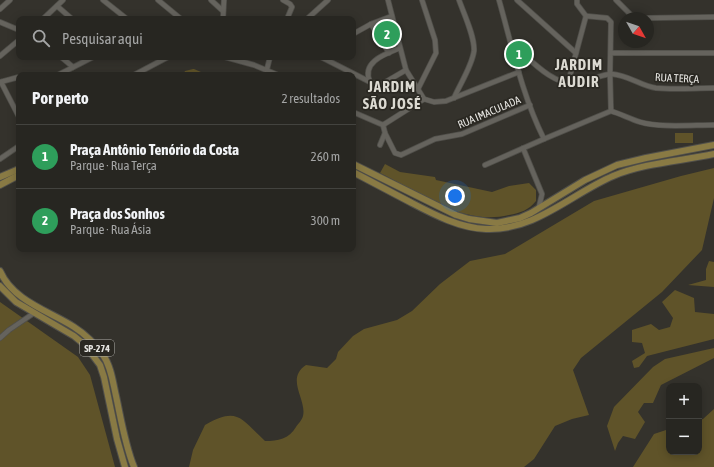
<!DOCTYPE html>
<html lang="pt">
<meta charset="utf-8">
<style>
body{margin:0;font-family:"Asap Condensed",sans-serif;background:#33322e;color:#f1f3f6}
.controls{position:absolute;right:12px;bottom:12px;display:grid;overflow:hidden;border-radius:8px;box-shadow:0 2px 10px #0003}
.controls button{width:36px;height:36px;display:grid;place-items:center;padding:0;border:0;border-bottom:1px solid #43433f;background:#272621;color:#f1f3f6;font:20px sans-serif}
.compass{position:absolute;left:618px;top:12px;width:36px;height:36px;border-radius:50%;background:#272621;box-shadow:0 2px 10px #0003;rotate:130deg}
.you{position:absolute;left:455px;top:196px;width:14px;height:14px;margin:-10px;border:3px solid #fff;border-radius:50%;background:#1a73e8;box-shadow:0 0 0 6px #1a73e833}
.badge{display:grid;place-items:center;width:26px;height:26px;border-radius:50%;background:#98b5fd;color:#fff;font-size:13px;font-weight:700}
.pin{position:absolute;translate:-50% -50%;border:2px solid #fff;box-shadow:0 1px 4px #0006}
.list{margin:0;padding:0;list-style:none}
h2{display:flex;justify-content:space-between;align-items:center;height:52px;margin:0;padding:0 16px;font-size:17px}
h2 small{font-size:13px;font-weight:400;color:#a4a5a5}
.list li{display:grid;grid-template-columns:26px 1fr auto;gap:12px;align-items:center;box-sizing:border-box;height:64px;padding:0 16px;border-top:1px solid #43433f}
.list b{display:block;font-size:15px;white-space:nowrap}
.list p{margin:0;font-size:13px;white-space:nowrap;color:#a4a5a5}
.list em{font-size:13px;font-style:normal;color:#a4a5a5}
.icon{flex:none;width:22px;height:22px;fill:none;stroke:currentColor;stroke-width:2;stroke-linecap:round;stroke-linejoin:round}
.map{position:relative;flex:none;width:714px;height:467px;overflow:hidden}
.search{position:absolute;background:#272621;box-shadow:0 2px 10px #0003;left:16px;top:16px;width:340px;height:44px;display:flex;align-items:center;gap:10px;box-sizing:border-box;padding:0 14px;border-radius:8px;color:#a4a5a5;font-size:15px}
.panel{position:absolute;background:#272621;box-shadow:0 2px 10px #0003;left:16px;top:72px;width:340px;height:180px;border-radius:8px}
.map>svg:first-child{display:block}
.green{fill:#5f5329}
.lines{fill:none;stroke-linecap:round;stroke-linejoin:round}
.minor-casing{stroke:#504f4a;stroke-width:6}
.major-casing{stroke:#504f4a;stroke-width:8}
.minor{stroke:#65635d;stroke-width:4.5}
.major{stroke:#897a44;stroke-width:6}
.labels{text-anchor:middle;dominant-baseline:central;stroke-width:3.5;stroke-linejoin:round;paint-order:stroke}
.shield{fill:#2a2822;stroke:#aeada8;stroke-width:1}
.shield-label{font-size:10px;font-weight:bold;fill:#e7e6e2}
.street-label{font-size:11px;fill:#e7e6e2;stroke:#2a2822}
.district-label{font-size:15px;font-weight:bold;letter-spacing:1px;fill:#dcdad2;stroke:#2a2822}
</style>
<div class="map">
<svg width="714" height="467" viewBox="0 0 714 467">
<rect width="100%" height="100%" fill="#34322c"/>
<g class="green">
<path d="M390,18L391,19L397,42L396,47L389,49L375,26V24Z"/>
<path d="M193,69H194L208,75H183L185,71Z"/>
<rect x="675" y="133" width="18" height="10"/>
<path d="M385,164L400,172L435,177L436,180L492,192L509,186L529,183L536,190V201C529,210 520,213 509,215C462,226 420,193 380,173Z"/>
<path d="M714,168V198L702,250L662,292L581,358L573,370L589,415L572,419L555,426L534,459L524,467H189L193,450L205,425C238,406 241,419 265,441C278,441 289,439 296,427C298,424 302,420 303,416C307,399 285,379 306,365L327,368L336,359L338,352L353,336L364,329L397,320L412,311L440,284L470,261L505,254L594,201L681,176Z"/>
<path d="M709,261L714,262V287L688,285L706,280V269Z"/>
<path d="M675,290L694,298L695,312L714,314V339L647,356L639,367L634,368L632,361L645,353L642,343L632,342V330L651,324L659,330L670,327L673,318L662,302Z"/>
<path d="M0,302L78,357L90,375L115,467H0Z"/>
<path d="M714,348V358L661,385L653,403H644L638,412L645,422L635,439L623,436L618,443L615,451L607,426L614,407L653,367L665,359Z"/>
<path d="M714,409V467H633L654,434L669,429V452H699V420L703,419Z"/>
</g>
<g class="lines">
<defs>
<g id="minor">
<path d="M103,0L127,19"/>
<path d="M158,0L181,19"/>
<path d="M211,0L223,11"/>
<path d="M283,0L290,4L292,7L287,19"/>
<path d="M388,0L406,70L424,99"/>
<path d="M499,0C512,46 522,95 544,139"/>
<path d="M517,0L576,53"/>
<path d="M577,0V4L586,16"/>
<path d="M616,0L631,15L642,18"/>
<path d="M57,6L72,19"/>
<path d="M0,9L10,0"/>
<path d="M586,16L607,18L611,22L610,74L611,111"/>
<path d="M648,18L714,17"/>
<path d="M43,19L63,0"/>
<path d="M223,19L224,0"/>
<path d="M307,19L328,0"/>
<path d="M0,22L19,30"/>
<path d="M371,24L389,53"/>
<path d="M353,34L371,24L392,16"/>
<path d="M511,43C528,57 553,87 577,83C587,81 603,74 612,74C628,75 641,86 656,88C675,90 695,88 714,88"/>
<path d="M400,48C385,54 361,62 370,82L378,85L382,84L406,70"/>
<path d="M611,53H714"/>
<path d="M0,56L19,40"/>
<path d="M61,57L73,67"/>
<path d="M225,57L254,65L278,75"/>
<path d="M321,57L370,82"/>
<path d="M517,65L528,57"/>
<path d="M267,69L270,57"/>
<path d="M58,75L93,57"/>
<path d="M134,75L168,57"/>
<path d="M0,82L19,77"/>
<path d="M1,82L19,117"/>
<path d="M568,83L586,16"/>
<path d="M418,89L436,53L435,40L422,0"/>
<path d="M454,98C460,84 472,66 474,51C475,37 464,14 459,0"/>
<path d="M424,99L434,102L446,101L519,72"/>
<path d="M353,112L383,125"/>
<path d="M383,125L385,133L395,153L401,155L435,139L462,134L530,105"/>
<path d="M383,125L424,99"/>
<path d="M380,145L385,133"/>
<path d="M523,148L542,194L539,207"/>
<path d="M0,159L19,146"/>
<path d="M485,165L544,139L611,111C621,114 630,119 640,122C660,128 692,125 714,125"/>
<path d="M0,338L9,330L34,313"/>
</g>
<g id="major">
<path d="M353,164L456,215L469,219L497,223L520,218L531,213L585,180L617,165L646,158L714,145"/>
<path d="M353,172C372,182 391,192 410,202C433,214 459,228 486,229C535,231 571,194 613,176C644,163 681,161 714,154"/>
<path d="M0,177L19,169"/>
<path d="M0,185L19,175"/>
<path d="M0,271C13,301 49,311 74,327C85,334 96,345 103,355C111,366 113,383 116,396C121,419 125,445 134,467"/>
<path d="M0,286L16,302L74,336L85,345L100,365L104,377L117,439L125,467"/>
</g>
</defs>
<use href="#minor" class="minor-casing"/>
<use href="#major" class="major-casing"/>
<use href="#minor" class="minor"/>
<use href="#major" class="major"/>
</g>
<g class="labels">
<rect class="shield" x="80" y="340" width="34" height="16" rx="3"/>
<g class="shield-label">
<text x="97" y="348">SP-274</text>
</g>
<g class="street-label">
<text transform="translate(677 78) rotate(3)">RUA TERÇA</text>
<text transform="translate(489 112) rotate(-23)">RUA IMACULADA</text>
</g>
<g class="district-label">
<text x="579" y="64">JARDIM<tspan x="579" dy="17">AUDIR</tspan></text>
<text x="392" y="86">JARDIM<tspan x="392" dy="17">SÃO JOSÉ</tspan></text>
</g>
</g>
</svg>
<div class="controls">
<button>+</button>
<button>−</button>
</div>
<svg class="compass" viewBox="-18 -18 36 36"><path d="M0-13l5 13h-10z" fill="#e53935"/><path d="M0 13l5-13h-10z" fill="#a4a5a5"/></svg>
<div class="you"></div>
<div class="pin badge" style="left:519px;top:54px;background:#2e9e5b">1</div>
<div class="pin badge" style="left:387px;top:34px;background:#2e9e5b">2</div>
<div class="search"><svg class="icon" aria-label="search" viewBox="0 0 24 24"><circle cx="10" cy="10" r="6"/><path d="M15 15l6 6"/></svg>Pesquisar aqui</div>
<section class="panel">
<h2>Por perto<small>2 resultados</small></h2>
<ul class="list">
<li><span class="badge" style="background:#2e9e5b">1</span><div><b>Praça Antônio Tenório da Costa</b><p>Parque · Rua Terça</p></div><em>260 m</em></li>
<li><span class="badge" style="background:#2e9e5b">2</span><div><b>Praça dos Sonhos</b><p>Parque · Rua Ásia</p></div><em>300 m</em></li>
</ul>
</section>
</div>
